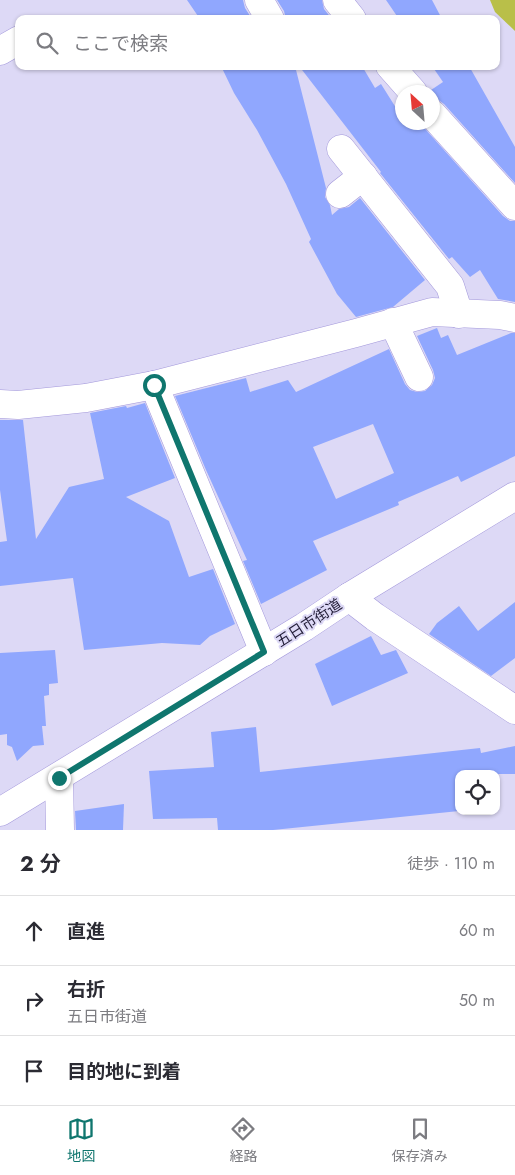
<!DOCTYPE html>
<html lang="ja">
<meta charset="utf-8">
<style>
body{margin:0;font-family:Jost,"Noto Sans JP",sans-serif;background:#f2f2f3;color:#2b2b33}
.controls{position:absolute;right:15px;bottom:15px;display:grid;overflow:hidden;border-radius:10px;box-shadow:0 1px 4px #0004}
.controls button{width:45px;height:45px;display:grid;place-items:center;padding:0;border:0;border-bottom:1px solid #e1e1e2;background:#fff;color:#2b2b33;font:25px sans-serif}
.compass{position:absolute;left:395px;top:85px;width:45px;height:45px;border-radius:50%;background:#fff;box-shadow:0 1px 4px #0004;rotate:334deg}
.stop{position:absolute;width:15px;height:15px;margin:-11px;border:4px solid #0f766e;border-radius:50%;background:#fff}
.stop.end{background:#0f766e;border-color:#fff;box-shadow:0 1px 5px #0008}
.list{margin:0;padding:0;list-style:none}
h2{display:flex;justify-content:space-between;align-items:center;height:65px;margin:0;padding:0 20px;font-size:21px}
h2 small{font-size:16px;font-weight:400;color:#7c7c81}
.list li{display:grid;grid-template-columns:32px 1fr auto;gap:15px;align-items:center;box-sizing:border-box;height:70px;padding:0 20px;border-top:1px solid #e1e1e2}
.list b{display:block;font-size:19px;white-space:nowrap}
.list p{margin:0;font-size:16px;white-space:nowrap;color:#7c7c81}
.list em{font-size:16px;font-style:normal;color:#7c7c81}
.icon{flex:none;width:28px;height:28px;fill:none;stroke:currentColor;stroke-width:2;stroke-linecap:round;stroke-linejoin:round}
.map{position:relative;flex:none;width:515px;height:830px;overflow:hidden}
.search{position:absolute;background:#fff;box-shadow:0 1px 4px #0004;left:15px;right:15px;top:15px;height:55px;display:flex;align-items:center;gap:12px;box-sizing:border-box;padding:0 18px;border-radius:10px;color:#7c7c81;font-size:19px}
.sheet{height:275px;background:#fff}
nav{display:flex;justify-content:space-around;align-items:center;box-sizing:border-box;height:70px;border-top:1px solid #e1e1e2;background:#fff;font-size:14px;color:#7c7c81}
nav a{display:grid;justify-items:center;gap:2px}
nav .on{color:#0f766e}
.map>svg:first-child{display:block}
.green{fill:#b9bf49}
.building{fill:#90a7fe;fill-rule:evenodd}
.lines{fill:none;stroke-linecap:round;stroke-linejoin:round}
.minor-casing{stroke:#a398db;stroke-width:29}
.major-casing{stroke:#a398db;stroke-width:29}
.minor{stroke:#fff;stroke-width:28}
.major{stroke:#fff;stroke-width:28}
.route{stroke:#0f766e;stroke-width:6}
.labels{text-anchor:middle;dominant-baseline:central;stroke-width:4;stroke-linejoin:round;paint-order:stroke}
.street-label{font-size:15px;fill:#211c36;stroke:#ddd9f6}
</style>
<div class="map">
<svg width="515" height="830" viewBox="0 0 515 830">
<rect width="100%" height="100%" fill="#ddd9f6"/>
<path class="green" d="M490,0H515V31L495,12Z"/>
<g class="building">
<path d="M187,0H243L245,8L252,19H200Z"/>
<path d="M277,0H322L324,9L332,19H286L284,11Z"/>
<path d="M386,0H432L442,19H399Z"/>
<path d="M221,66H295L326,188L325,197L330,205L332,215L339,209L349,207L360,198L425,280L393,307L356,317L337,294L309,242L311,239L286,184L257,130L234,93Z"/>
<path d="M299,66H362L375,88L381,84L398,111L402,108V122H419L503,216L510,221H515V302L498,299L480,270L470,277L452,257L449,259L380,173L381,172Z"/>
<path d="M432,66H469L515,147V183L444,104L437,99H432V92H428L443,82Z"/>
<path d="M437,328L441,338L448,335L457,355L511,333H515V456L461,482L458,476L398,502L399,505L313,541L327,570L261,604L243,561L247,560L206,470L175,396L246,378L250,392L288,380L296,392L389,349L405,384L410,390L417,392L425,391L432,385L435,378L433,370L417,336ZM373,424L394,473L336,499L313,447Z"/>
<path d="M145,403L175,478L126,497L169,521L189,577L213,569L235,624L210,636L200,645L162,643L84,650L73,578L0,586V542L7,541L0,490V420H23L36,539L69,487L104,479L90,413L126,406L127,408Z"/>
<path d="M515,602V658L491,676L429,634L437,623L459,606L478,631Z"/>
<path d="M371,636L381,655L396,650L408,673L332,706L315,664Z"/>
<path d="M55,650L58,683L49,684V695L44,696L46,726H42L44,745L33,746L17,761L12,747L7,745V734L0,735V653Z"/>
<path d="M256,727L260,772L480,748L481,753L515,746V774H459V811L273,830H218L217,818L153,819L149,771L214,767L211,732Z"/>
<path d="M124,804L123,830H76L75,811Z"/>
</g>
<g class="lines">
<defs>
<g id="minor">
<path d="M259,0L270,19"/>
<path d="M337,0L352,19"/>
<path d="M0,51L19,40"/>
<path d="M390,66L413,92"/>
<path d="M432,114L515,206"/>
<path d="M341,149L450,286L459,314"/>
<path d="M340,194L363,176"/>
<path d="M393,322L419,377"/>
<path d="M154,385L264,652"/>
<path d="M0,404L18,405L86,398L154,385L356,333L432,312L500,315L515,318"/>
<path d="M349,597L375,617L515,710"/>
<path d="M59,777L60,830"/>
</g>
<path id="major" d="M0,812L304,627L349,597L515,496"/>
</defs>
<use href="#minor" class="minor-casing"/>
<use href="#major" class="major-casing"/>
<use href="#minor" class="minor"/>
<use href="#major" class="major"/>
</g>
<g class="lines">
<path class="route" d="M59,778L264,652L154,385"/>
</g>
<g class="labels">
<g class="street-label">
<text transform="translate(309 623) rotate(-33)">五日市街道</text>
</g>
</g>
</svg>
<div class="controls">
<button><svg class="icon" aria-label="locate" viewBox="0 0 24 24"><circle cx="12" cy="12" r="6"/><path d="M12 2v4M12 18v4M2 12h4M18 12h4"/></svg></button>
</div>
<svg class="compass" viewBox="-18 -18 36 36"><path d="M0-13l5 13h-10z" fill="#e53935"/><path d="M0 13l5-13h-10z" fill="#7c7c81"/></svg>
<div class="stop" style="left:154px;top:385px"></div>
<div class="stop end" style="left:59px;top:778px"></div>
<div class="search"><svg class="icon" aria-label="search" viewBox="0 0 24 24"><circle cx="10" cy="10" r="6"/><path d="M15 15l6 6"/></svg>ここで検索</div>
</div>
<section class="sheet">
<h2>2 分<small>徒歩 · 110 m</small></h2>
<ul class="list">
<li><svg class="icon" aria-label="ahead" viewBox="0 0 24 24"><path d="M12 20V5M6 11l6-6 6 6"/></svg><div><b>直進</b></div><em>60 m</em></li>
<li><svg class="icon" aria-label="right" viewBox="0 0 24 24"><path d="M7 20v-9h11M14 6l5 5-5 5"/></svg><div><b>右折</b><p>五日市街道</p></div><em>50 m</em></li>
<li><svg class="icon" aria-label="arrive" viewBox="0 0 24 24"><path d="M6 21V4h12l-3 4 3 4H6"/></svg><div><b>目的地に到着</b></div></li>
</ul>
</section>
<nav>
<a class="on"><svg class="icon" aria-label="map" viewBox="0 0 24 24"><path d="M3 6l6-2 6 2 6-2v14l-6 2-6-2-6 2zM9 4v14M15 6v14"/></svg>地図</a>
<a><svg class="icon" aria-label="directions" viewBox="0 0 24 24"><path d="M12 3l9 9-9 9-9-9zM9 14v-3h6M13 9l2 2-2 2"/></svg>経路</a>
<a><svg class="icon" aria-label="saved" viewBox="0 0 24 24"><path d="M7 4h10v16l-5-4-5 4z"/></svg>保存済み</a>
</nav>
